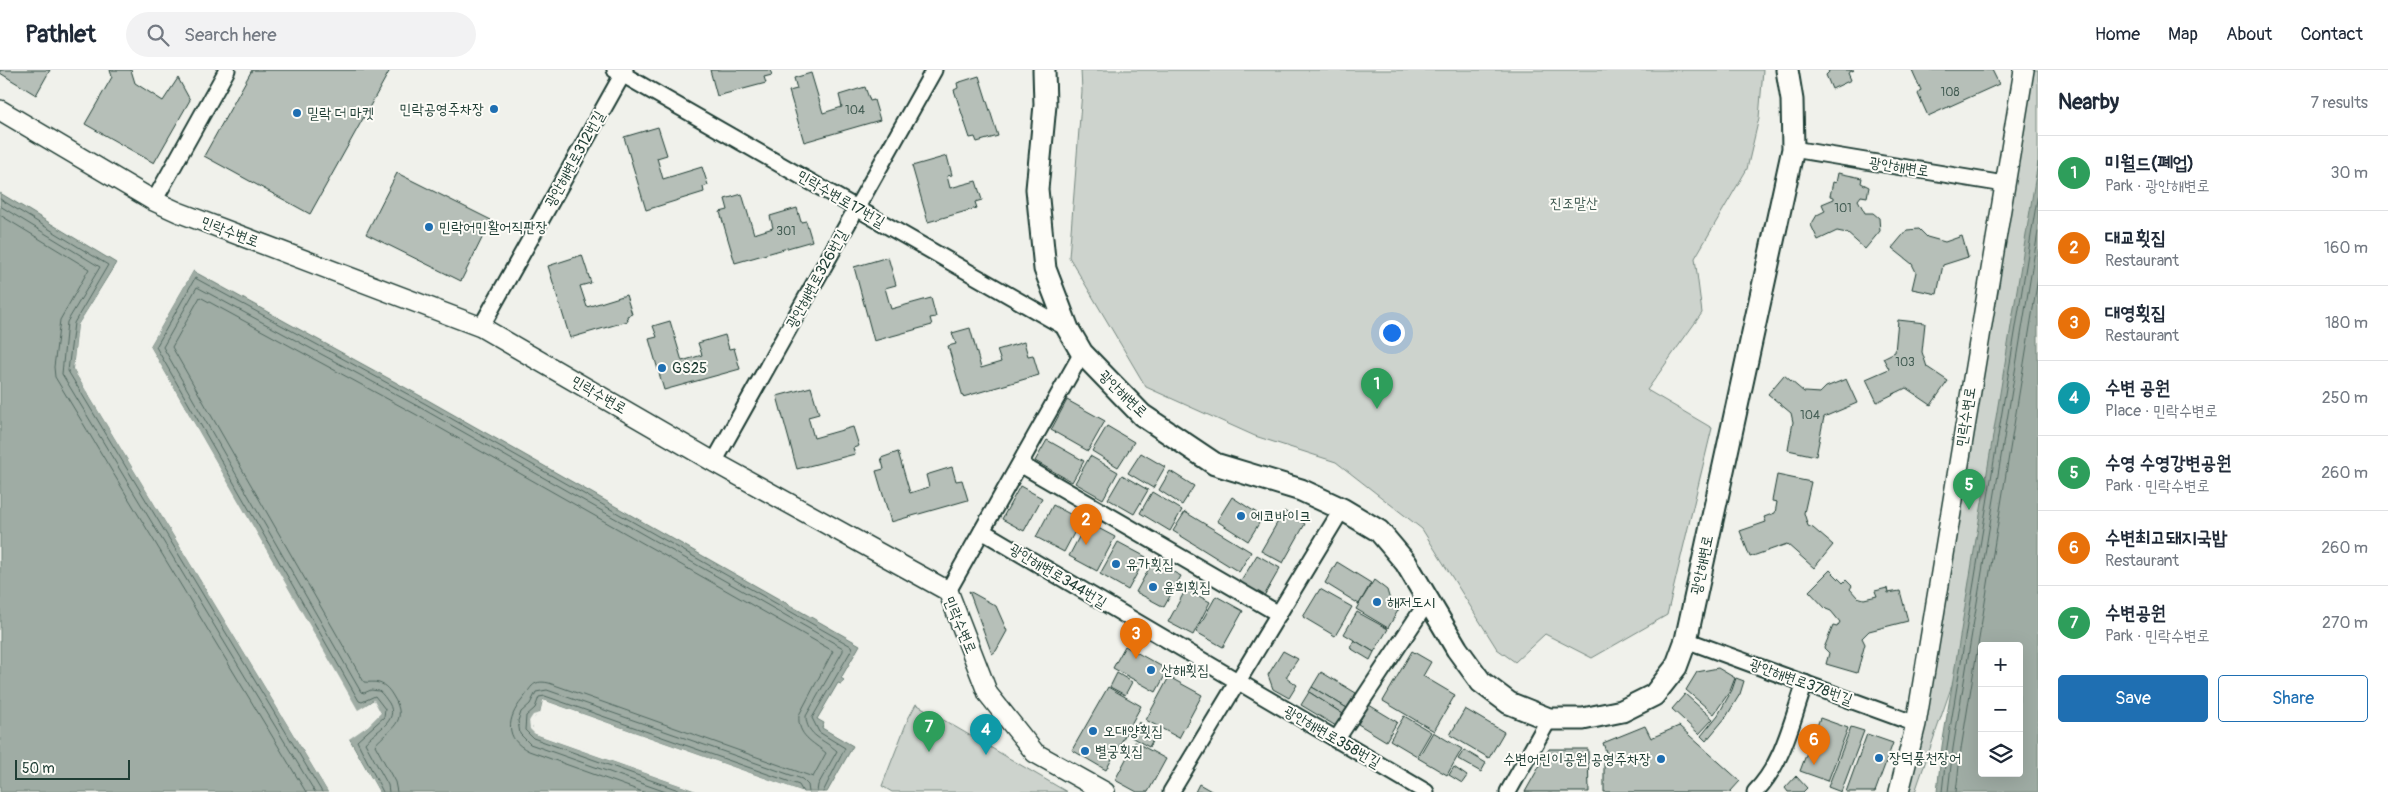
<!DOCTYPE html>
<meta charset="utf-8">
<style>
body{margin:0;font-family:Pangolin,"Poor Story",sans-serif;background:#f2f2f3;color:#1f2937}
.controls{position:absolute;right:15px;bottom:15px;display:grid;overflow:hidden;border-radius:5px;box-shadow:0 5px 20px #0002}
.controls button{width:45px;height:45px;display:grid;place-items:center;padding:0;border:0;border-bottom:1px solid #e0e1e3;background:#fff;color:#1f2937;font:25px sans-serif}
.scale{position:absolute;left:15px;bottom:12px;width:115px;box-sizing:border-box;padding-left:5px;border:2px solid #1f3d34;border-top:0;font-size:14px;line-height:18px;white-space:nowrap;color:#1f3d34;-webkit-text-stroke:4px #fdfcf7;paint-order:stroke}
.you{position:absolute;left:1391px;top:262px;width:18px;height:18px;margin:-12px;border:4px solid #fff;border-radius:50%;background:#1a73e8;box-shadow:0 0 0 8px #1a73e833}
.badge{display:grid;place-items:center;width:32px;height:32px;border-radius:50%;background:#1f6fb2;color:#fff;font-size:16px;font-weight:700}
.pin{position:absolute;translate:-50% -41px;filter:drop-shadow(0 1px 2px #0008)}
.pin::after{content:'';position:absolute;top:26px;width:18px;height:15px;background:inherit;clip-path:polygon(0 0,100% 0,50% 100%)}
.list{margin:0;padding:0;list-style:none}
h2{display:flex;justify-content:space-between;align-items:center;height:65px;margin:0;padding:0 20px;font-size:21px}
h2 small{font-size:16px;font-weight:400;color:#747a83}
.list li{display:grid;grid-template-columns:32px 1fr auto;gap:15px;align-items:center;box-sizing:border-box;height:75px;padding:0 20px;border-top:1px solid #e0e1e3}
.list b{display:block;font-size:19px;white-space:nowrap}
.list p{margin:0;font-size:16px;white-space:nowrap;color:#747a83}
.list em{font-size:16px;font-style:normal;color:#747a83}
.actions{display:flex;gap:10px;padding:15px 20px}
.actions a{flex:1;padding:11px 0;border:1px solid #1f6fb2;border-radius:5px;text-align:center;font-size:18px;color:#1f6fb2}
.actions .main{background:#1f6fb2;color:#fff}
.icon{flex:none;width:28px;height:28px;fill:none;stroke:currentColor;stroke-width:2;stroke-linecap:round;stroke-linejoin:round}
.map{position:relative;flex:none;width:2038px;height:722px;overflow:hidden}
header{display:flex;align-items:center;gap:30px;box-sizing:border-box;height:70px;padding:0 25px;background:#fff;border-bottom:1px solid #e0e1e3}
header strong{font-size:24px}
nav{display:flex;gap:28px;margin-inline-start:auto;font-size:18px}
.search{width:350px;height:45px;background:#f2f2f3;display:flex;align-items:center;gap:12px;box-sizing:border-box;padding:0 18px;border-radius:28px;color:#747a83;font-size:19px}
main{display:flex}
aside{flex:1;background:#fff}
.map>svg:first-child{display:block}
.green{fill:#cdd3cd;stroke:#768880}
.water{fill:#9faca4;stroke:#6c8077;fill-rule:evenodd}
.pier{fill:#f0f1eb}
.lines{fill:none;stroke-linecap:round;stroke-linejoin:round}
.shore{stroke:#526961;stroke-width:1}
.building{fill:#b6bfb8;stroke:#1f3d34}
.minor-casing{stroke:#1f3d34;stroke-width:19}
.tertiary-casing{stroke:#1f3d34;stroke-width:22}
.secondary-casing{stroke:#1f3d34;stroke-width:25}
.minor{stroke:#fdfcf7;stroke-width:15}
.tertiary{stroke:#fdfcf7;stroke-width:19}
.secondary{stroke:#fdfcf7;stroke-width:21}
.poi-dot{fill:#1f6fb2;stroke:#fdfcf7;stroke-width:2}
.labels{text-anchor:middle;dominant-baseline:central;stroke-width:4;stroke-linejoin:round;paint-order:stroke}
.number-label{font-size:12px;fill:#455e55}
.poi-label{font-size:15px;fill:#1f3d34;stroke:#fdfcf7;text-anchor:start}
.street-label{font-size:15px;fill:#1f3d34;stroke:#fdfcf7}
.park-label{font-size:15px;fill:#425b53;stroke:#fdfcf7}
</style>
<header>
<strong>Pathlet</strong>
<div class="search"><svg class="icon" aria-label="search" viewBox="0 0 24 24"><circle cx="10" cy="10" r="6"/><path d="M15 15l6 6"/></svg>Search here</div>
<nav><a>Home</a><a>Map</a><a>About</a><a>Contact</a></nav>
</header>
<main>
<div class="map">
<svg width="2038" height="722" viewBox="0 0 2038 722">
<rect width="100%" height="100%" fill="#f0f1eb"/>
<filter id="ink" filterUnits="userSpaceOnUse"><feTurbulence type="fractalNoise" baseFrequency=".02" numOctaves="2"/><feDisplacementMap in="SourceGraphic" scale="10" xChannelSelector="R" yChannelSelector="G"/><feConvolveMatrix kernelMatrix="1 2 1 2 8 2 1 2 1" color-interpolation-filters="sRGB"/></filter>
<g filter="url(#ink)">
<g class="green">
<path d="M1081,0H1763L1759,48L1747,99L1695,188L1702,243L1647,320L1712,358L1667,545L1592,588L1545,564L1515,592L1497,579L1422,459L1336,392L1255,366L1146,317L1069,187L1082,21Z"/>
<path d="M2027,0H2038V146L1960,592L1915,722H1888L1916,654Z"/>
<path d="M916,634L1067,722H892L882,716L908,649Z"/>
</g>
<g class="water">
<path d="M2038,92V722H1937L1942,676ZM1982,576H2019V703H1982Z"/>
<path d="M0,123L116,193L78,255L73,299L328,722H0Z"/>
<path d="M193,201L426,329L860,575L841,608L844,610L841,614L838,613L817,649L824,653L822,658L853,676L827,722H804L543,630L540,643L529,651L535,664L699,722H379L349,668L368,656L381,643L373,630L358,641L150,276Z"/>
</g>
<g class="pier">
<path d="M118,191L119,195L80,256L75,299L330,722H328L73,299L78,255Z"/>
<path d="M191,199L193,201L150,276L358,640L374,630L381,643L368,656L349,669L379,722H376L347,668L378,642L373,634L360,643L356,642L147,277Z"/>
<path d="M543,630L804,722H797L545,633L542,644L535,647L532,652V657L536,661L702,722H699L535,664L530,659L529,651L533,645L540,643Z"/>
</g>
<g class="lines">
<g class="shore">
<path d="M0,129L108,195L74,253L68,301L322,722"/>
<path d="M0,136L100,197L67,252L62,304L315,722"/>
<path d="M0,145L89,199L60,250L54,297L55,307L306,722"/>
<path d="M383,722L357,671L384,647L385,639L375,626L362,632L359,631L156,277L195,208L424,333L851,576L852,579L812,648L819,662L845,678L823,722"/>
<path d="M389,722L388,715L365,673C374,661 400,652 389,633C386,629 383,624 379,621L371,620L364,623L361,622L163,277L197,217L421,338L843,578V581L806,646C806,666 825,670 837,681L818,715L817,722"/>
<path d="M397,722L395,712L375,675C389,658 410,653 393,626C390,621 386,615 379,613C374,611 368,613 364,612L172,277L200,227L417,345L833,581L799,645C797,666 813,672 826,683L813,707L549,613C531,609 531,619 522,630C507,648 504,669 529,681L643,722"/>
<path d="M666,722L530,674L520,664L518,651L521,642L530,634L536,622L547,620L802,709L808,715L809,722"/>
<path d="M684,722L533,668L525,660L526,646L535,638L539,627L545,626L799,715L803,722"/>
<path d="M1942,722L1947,677L2038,123"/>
<path d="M1948,722L1953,678L2038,162"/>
<path d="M1956,722L1961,679L2038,208"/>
</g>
</g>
<g class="building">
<path d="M0,0H50L36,25L0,3Z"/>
<path d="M110,0H131L135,13L163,31L178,8L190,30L154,93L85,54L112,7Z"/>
<path d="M252,0H390L310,144L204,86Z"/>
<path d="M710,0H770L772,5L764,7L766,13L717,26Z"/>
<path d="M1828,0H1854L1848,3L1851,10L1832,19L1826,5L1829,2Z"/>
<path d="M1912,0H1992L1999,14L1928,46L1918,24L1921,20Z"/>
<path d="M811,3L823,43L842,37L839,25L865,17L870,31L874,30L880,50L804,72L789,21L797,19L794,8Z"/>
<path d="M979,6L998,66L977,72L975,67L970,68L954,20L958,18L957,13Z"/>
<path d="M658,57L667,85L657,88L663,109L702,97L708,115L703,117L704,122L646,140L624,67Z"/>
<path d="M947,86L952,105L947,106L950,118L976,111L982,130L975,132L977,138L928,152L912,96Z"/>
<path d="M397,103L491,150L461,211L366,164Z"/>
<path d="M1838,103L1862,108L1861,113L1869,117L1867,127L1861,126L1858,130L1865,143H1873L1879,148L1880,161L1865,179L1847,163L1837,161L1818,170L1811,155L1817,145L1825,141L1822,134L1834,129V127L1830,126L1833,112L1836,113Z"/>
<path d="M742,124L754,164L773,158L770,146L797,138L801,152L806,151L812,171L735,193L720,142L728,140L725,129Z"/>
<path d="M1919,159L1927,167L1945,172L1962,166L1968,187L1943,195L1937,224L1912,219L1916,202L1912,194L1892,178L1907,160Z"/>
<path d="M582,185L591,213L580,216L587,237L626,225L632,244L627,246L628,251L570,268L548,196Z"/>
<path d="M888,187L896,215L885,218L891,239L931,228L936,247L930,248L932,255L874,271L854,197Z"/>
<path d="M1898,250L1925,253L1922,282L1927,297L1948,311L1931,335L1906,318L1877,332L1866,309L1889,299L1883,288L1895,282Z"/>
<path d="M670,251L682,291L702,285L698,273L725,265L729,279L734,278L740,299L664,320L649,269L657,267L653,256Z"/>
<path d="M970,258L981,298L1001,292L997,280L1024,272L1028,286L1033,285L1039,305L963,327L948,276L956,274L952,263Z"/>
<path d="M1784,305L1804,322L1820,323L1826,317L1846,309L1857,333L1824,347L1816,386L1788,380L1793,352L1791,343L1768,324Z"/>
<path d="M811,317L819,344L808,347L814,368L853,357L859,376L853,378L855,384L797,399L777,326Z"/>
<path d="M1067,330L1105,351L1088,381L1051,360Z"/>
<path d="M1107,356L1134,372L1118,397L1092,381Z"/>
<path d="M1047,370L1084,391L1072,412L1035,391Z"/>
<path d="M898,382L910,423L929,417L926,405L952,397L956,411L962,410L968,430L891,452L876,401L884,399L881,388Z"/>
<path d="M1141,383L1165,397L1153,418L1128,403Z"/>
<path d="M1090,386L1118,402L1103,429L1075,413Z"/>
<path d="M1170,401L1194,416L1182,435L1159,420Z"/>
<path d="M1122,405L1148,420L1134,444L1108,429Z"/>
<path d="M1777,405L1811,412L1804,443L1808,456L1813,458L1833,475L1814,498L1787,474L1750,487L1740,461L1766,452L1764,447L1775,443L1777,432L1772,431Z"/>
<path d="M1020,416L1042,428L1024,461L1002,449Z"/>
<path d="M1152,422L1182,440L1170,461L1140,443Z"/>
<path d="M1232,427L1263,447L1248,471L1217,451Z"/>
<path d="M1053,435L1081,450L1064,482L1036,467Z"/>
<path d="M1284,441L1305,454L1283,493L1261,481Z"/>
<path d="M1185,442L1251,482L1239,502L1173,461Z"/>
<path d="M1087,452L1115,467L1097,501L1069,486Z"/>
<path d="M1118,472L1146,487L1128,520L1100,504Z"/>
<path d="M1257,485L1280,498L1264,526L1240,513Z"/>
<path d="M1153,491L1181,506L1164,537L1136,522Z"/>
<path d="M1337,492L1371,513L1359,534L1325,513Z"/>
<path d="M1830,500L1843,513L1846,510L1852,516L1850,519L1857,527L1864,529L1877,526L1875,521L1887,518L1888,523L1900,521L1908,551L1869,561L1862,568L1865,574L1857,603L1826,594L1829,583L1824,578L1833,556L1837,557L1840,552L1831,541L1826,539L1809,521Z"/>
<path d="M1374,510L1387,520L1390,530L1400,537L1388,558L1356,539Z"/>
<path d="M1186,519L1210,532L1193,565L1168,552Z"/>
<path d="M1320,519L1352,537L1335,566L1303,547Z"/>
<path d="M969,521L996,536L1007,561L996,581L992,584Z"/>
<path d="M1216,526L1243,541L1223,577L1196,562Z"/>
<path d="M1357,542L1388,559L1374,582L1344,564Z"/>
<path d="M1354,570L1374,582L1370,590L1350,578Z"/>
<path d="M1125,576L1168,600L1156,622L1113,598Z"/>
<path d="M1283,581L1298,589L1286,607L1297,615L1289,628L1273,619L1268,605Z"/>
<path d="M1412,581L1431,592L1423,606L1455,625L1434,661L1383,631Z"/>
<path d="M1718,598L1735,608L1730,621L1714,644L1686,620L1697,602Z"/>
<path d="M1321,602L1356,623L1347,638L1312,617Z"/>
<path d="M1117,603L1132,612L1125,625L1110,617Z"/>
<path d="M1169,607L1202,625L1179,668L1146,650Z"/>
<path d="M1736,608L1744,611L1740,624L1726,647L1706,671L1701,666L1718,645L1732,620Z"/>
<path d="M1108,617L1141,636L1106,700L1072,680Z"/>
<path d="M1312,617L1347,638L1343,644L1309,622Z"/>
<path d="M1309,622L1343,644L1336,656L1301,635Z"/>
<path d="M1685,624L1713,649L1699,664L1672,639Z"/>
<path d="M1369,635L1397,652L1386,671L1358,654Z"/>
<path d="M1465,639L1504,662L1489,688L1450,665Z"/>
<path d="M1404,646L1431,662L1417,686L1390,670Z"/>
<path d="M1820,648L1848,658L1828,711L1800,701Z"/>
<path d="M1139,652L1157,662L1149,677L1131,667Z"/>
<path d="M1645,656L1651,668L1679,656L1740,711L1730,722H1604V690L1608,688L1603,673Z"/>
<path d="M1851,657L1864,661L1841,722L1828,717Z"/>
<path d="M1433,662L1462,679L1447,705L1418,688Z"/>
<path d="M1867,664L1893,673L1875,722H1846Z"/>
<path d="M1135,672L1166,689L1148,722H1137L1115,710Z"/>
<path d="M1549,679H1588L1589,722H1525Z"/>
<path d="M1464,680L1486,693L1481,702L1458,689Z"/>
<path d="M1454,697L1467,706L1462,713L1449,705Z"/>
<path d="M1796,706L1807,718L1803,722H1788L1785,718Z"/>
<path d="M1199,714L1213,722H1195Z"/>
</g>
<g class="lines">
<defs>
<g id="minor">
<path d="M615,0L1068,259"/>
<path d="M1793,79L2004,114"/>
<path d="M154,131L227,0"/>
<path d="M481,257L625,0"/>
<path d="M714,392L934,0"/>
<path d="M1020,394L1279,544"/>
<path d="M982,461L1426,722"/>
<path d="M948,521L1082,283"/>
<path d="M1686,570L1916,654"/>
<path d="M1336,670L1428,531"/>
<path d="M1171,722L1342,439"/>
<path d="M1508,722L1549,649"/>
<path d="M1755,722C1783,694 1792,650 1805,613"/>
</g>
<g id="tertiary">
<path d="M0,40L154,131L178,142L481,257L714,392L948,521L988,624L1035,683L1105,722"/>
<path d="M1899,722L1916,654L2024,0"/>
</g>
<path id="secondary" d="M1044,0L1045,35L1037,119L1045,199L1068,259L1082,283L1142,345L1215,394L1301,420L1342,439L1379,461L1406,493L1457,579L1481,612L1509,633L1549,649H1583L1622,641L1654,625L1676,597L1686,570L1793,79L1792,30L1787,0"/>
</defs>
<use href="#minor" class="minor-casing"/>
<use href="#tertiary" class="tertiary-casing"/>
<use href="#secondary" class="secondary-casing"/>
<use href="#minor" class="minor"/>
<use href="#tertiary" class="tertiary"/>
<use href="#secondary" class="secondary"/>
</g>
</g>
<g class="poi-dot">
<circle cx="494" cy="39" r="5"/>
<circle cx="297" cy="43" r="5"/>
<circle cx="429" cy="157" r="5"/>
<circle cx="662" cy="298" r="5"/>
<circle cx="1241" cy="446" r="5"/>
<circle cx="1116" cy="494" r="5"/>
<circle cx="1153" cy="517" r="5"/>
<circle cx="1377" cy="532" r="5"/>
<circle cx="1151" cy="600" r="5"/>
<circle cx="1093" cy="661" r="5"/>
<circle cx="1085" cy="681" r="5"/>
<circle cx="1879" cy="688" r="5"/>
<circle cx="1661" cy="689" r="5"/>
</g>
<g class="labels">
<g class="number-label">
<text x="1950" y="22">108</text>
<text x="855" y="40">104</text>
<text x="1843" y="138">101</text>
<text x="786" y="161">301</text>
<text x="1905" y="292">103</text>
<text x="1810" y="345">104</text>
</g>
<g class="poi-label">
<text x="484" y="39" text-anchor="end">민락공영주차장</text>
<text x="307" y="43">밀락 더 마켓</text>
<text x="439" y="157">민락어민활어직판장</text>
<text x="672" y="298">GS25</text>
<text x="1251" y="446">에코바이크</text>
<text x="1126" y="494">유가횟집</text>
<text x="1163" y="517">윤희횟집</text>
<text x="1387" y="532">해저도시</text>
<text x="1161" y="600">산해횟집</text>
<text x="1103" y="661">오대양횟집</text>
<text x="1095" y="681">별궁횟집</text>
<text x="1889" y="688">장덕풍천장어</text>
<text x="1651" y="689" text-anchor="end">수변어린이공원 공영주차장</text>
</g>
<g class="street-label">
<text transform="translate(575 89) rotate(-61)">광안해변로312번길</text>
<text transform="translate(1899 97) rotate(9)">광안해변로</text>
<text transform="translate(841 129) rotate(30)">민락수변로17번길</text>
<text transform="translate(230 162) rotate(21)">민락수변로</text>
<text transform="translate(817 209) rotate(-61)">광안해변로326번길</text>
<text transform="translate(1123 324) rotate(44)">광안해변로</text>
<text transform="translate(599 325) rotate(30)">민락수변로</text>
<text transform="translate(1966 347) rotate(-81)">민락수변로</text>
<text transform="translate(1702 495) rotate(-78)">광안해변로</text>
<text transform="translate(1058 506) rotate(31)">광안해변로344번길</text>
<text transform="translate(960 555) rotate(67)">민락수변로</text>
<text transform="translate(1801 612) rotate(20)">광안해변로378번길</text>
<text transform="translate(1332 667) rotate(30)">광안해변로358번길</text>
</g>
<g class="park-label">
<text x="1574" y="133">진조말산</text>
</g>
</g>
</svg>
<div class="controls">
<button>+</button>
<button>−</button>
<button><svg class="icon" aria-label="layers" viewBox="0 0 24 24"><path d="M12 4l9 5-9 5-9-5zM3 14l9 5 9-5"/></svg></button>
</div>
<div class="scale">50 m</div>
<div class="you"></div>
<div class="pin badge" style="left:1377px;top:339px;background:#2e9e5b">1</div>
<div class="pin badge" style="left:1086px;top:475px;background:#e8710a">2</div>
<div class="pin badge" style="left:1136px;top:589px;background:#e8710a">3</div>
<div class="pin badge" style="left:986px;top:685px;background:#0f9aa8">4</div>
<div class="pin badge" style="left:1969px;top:440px;background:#2e9e5b">5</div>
<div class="pin badge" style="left:1814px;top:695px;background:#e8710a">6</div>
<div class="pin badge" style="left:929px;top:682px;background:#2e9e5b">7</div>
</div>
<aside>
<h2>Nearby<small>7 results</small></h2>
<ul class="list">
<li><span class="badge" style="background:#2e9e5b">1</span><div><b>미월드(폐업)</b><p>Park · 광안해변로</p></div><em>30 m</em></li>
<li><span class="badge" style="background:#e8710a">2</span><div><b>대교횟집</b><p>Restaurant</p></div><em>160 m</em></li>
<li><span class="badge" style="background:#e8710a">3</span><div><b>대영횟집</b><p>Restaurant</p></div><em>180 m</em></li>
<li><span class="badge" style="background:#0f9aa8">4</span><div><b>수변 공원</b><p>Place · 민락수변로</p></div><em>250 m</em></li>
<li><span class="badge" style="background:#2e9e5b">5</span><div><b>수영 수영강변공원</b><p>Park · 민락수변로</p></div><em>260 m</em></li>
<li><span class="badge" style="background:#e8710a">6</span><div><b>수변최고돼지국밥</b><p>Restaurant</p></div><em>260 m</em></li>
<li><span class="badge" style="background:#2e9e5b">7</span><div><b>수변공원</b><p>Park · 민락수변로</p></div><em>270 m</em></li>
</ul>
<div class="actions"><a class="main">Save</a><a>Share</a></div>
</aside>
</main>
